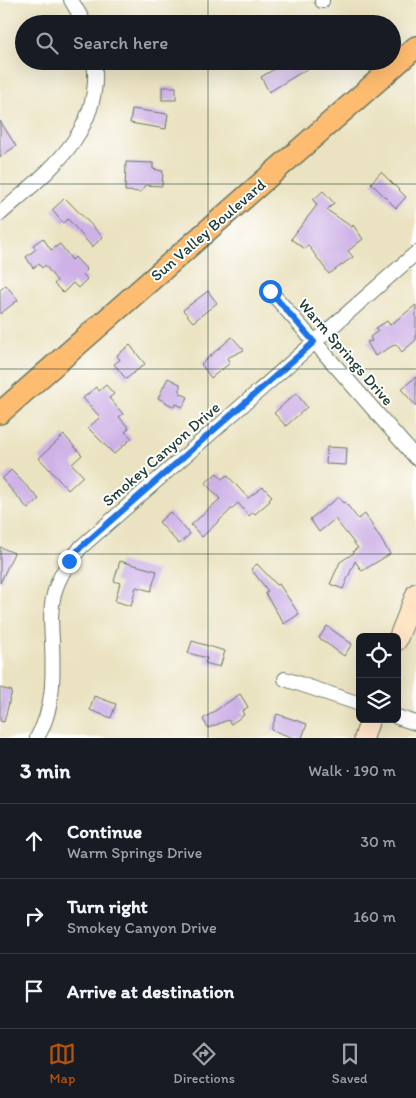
<!DOCTYPE html>
<meta charset="utf-8">
<style>
body{margin:0;font-family:Itim,sans-serif;background:#20242c;color:#f1f3f6}
.controls{position:absolute;right:15px;bottom:15px;display:grid;overflow:hidden;border-radius:8px;box-shadow:0 5px 20px #0002}
.controls button{width:45px;height:45px;display:grid;place-items:center;padding:0;border:0;border-bottom:1px solid #363941;background:#171b24;color:#f1f3f6;font:25px sans-serif}
.stop{position:absolute;width:15px;height:15px;margin:-11px;border:4px solid #1a73e8;border-radius:50%;background:#fff}
.stop.end{background:#1a73e8;border-color:#fff;box-shadow:0 1px 5px #0008}
.list{margin:0;padding:0;list-style:none}
h2{display:flex;justify-content:space-between;align-items:center;height:65px;margin:0;padding:0 20px;font-size:21px}
h2 small{font-size:16px;font-weight:400;color:#9ea1a6}
.list li{display:grid;grid-template-columns:32px 1fr auto;gap:15px;align-items:center;box-sizing:border-box;height:75px;padding:0 20px;border-top:1px solid #363941}
.list b{display:block;font-size:19px;white-space:nowrap}
.list p{margin:0;font-size:16px;white-space:nowrap;color:#9ea1a6}
.list em{font-size:16px;font-style:normal;color:#9ea1a6}
.icon{flex:none;width:28px;height:28px;fill:none;stroke:currentColor;stroke-width:2;stroke-linecap:round;stroke-linejoin:round}
.map{position:relative;flex:none;width:416px;height:738px;overflow:hidden}
.search{position:absolute;background:#171b24;box-shadow:0 5px 20px #0002;left:15px;right:15px;top:15px;height:55px;display:flex;align-items:center;gap:12px;box-sizing:border-box;padding:0 18px;border-radius:28px;color:#9ea1a6;font-size:19px}
.sheet{height:290px;background:#171b24}
nav{display:flex;justify-content:space-around;align-items:center;box-sizing:border-box;height:70px;border-top:1px solid #363941;background:#171b24;font-size:14px;color:#9ea1a6}
nav a{display:grid;justify-items:center;gap:2px}
nav .on{color:#b45309}
.map>svg:first-child{display:block}
.building{fill:#ceb1e6}
.lines{fill:none;stroke-linecap:round;stroke-linejoin:round}
.street-casing{stroke:#667765;stroke-width:16}
.secondary-casing{stroke:#667765;stroke-width:21}
.primary-casing{stroke:#667765;stroke-width:24}
.street{stroke:#fff;stroke-width:14}
.secondary{stroke:#ffe4c6;stroke-width:19}
.primary{stroke:#febc70;stroke-width:21}
.route{stroke:#1a73e8;stroke-width:6}
.grid{fill:none;stroke:#1f3d34;stroke-width:1;stroke-opacity:0.55}
.labels{text-anchor:middle;dominant-baseline:central;stroke-width:4;stroke-linejoin:round;paint-order:stroke}
.street-label{font-size:16px;fill:#1f3d34;stroke:#fff}
</style>
<div class="map">
<svg width="416" height="738" viewBox="0 0 416 738">
<rect width="100%" height="100%" fill="#fff"/>
<filter id="ink" filterUnits="userSpaceOnUse"><feTurbulence type="fractalNoise" baseFrequency=".02" numOctaves="2"/><feDisplacementMap in="SourceGraphic" scale="10" xChannelSelector="R" yChannelSelector="G"/><feConvolveMatrix kernelMatrix="1 2 1 2 8 2 1 2 1" color-interpolation-filters="sRGB"/></filter>
<filter id="wash" filterUnits="userSpaceOnUse"><feTurbulence type="fractalNoise" baseFrequency=".0096" numOctaves="4" result="noise"/><feDisplacementMap in="SourceGraphic" scale="20" xChannelSelector="R" yChannelSelector="G"/><feGaussianBlur stdDeviation="1.12" result="paint"/><feColorMatrix in="noise" values="0 0 0 0 0 0 0 0 0 0 0 0 0 0 0 0 0 1.4 0 .05"/><feComposite in="paint" operator="in"/></filter>
<g filter="url(#wash)">
<rect width="100%" height="100%" fill="#eae2c0"/>
<g id="blocks">
<g class="building">
<path d="M288,61H320L269,92L261,77Z"/>
<rect x="162" y="87" width="14" height="13"/>
<path d="M132,109L168,114L166,129L130,123Z"/>
<path d="M0,121L16,146L0,157Z"/>
<path d="M126,162L153,163V169L163,171L162,186L145,185L141,192L125,191Z"/>
<path d="M381,172L406,197L396,208L371,183Z"/>
<path d="M323,191L334,203L327,210L352,227L353,225L363,239L348,251L353,257L329,274L308,245L305,249L291,239L317,205L313,200Z"/>
<path d="M65,198L103,237L92,247L68,219L63,223L52,210Z"/>
<path d="M43,238L51,250L60,244L72,260L75,257L87,270L83,274L87,279L78,288L73,283L63,293L54,284L57,281L45,265L42,268L39,264L33,268L26,257L36,249L33,245Z"/>
<path d="M6,285L18,300L0,314V290Z"/>
<path d="M208,291L217,303L193,322L183,310Z"/>
<path d="M416,305V340L402,352L396,344L375,356L367,342L372,341L370,337L378,331L376,328L387,321L390,325Z"/>
<path d="M232,337L244,350L227,358L230,363L211,378L201,364Z"/>
<path d="M130,345L145,364L126,379L114,364L120,360L117,355Z"/>
<path d="M416,377V406L401,389Z"/>
<path d="M168,378L180,384V393L188,397L183,407L176,404L174,407L158,398Z"/>
<path d="M106,385L114,394L109,398L123,414L119,417L129,428L125,432L132,438L114,454L88,428L100,417L83,398L96,387L99,391Z"/>
<path d="M296,393L307,407L286,426L274,413Z"/>
<path d="M64,435L82,455L72,464L83,476L68,490L39,458Z"/>
<path d="M327,447L347,448L346,465L326,464Z"/>
<path d="M11,470L39,499L28,509L2,479Z"/>
<path d="M217,473L222,479L227,475L248,498L263,487L272,496L269,499L270,501L255,514L253,512L249,516L238,503L202,537L191,525L220,499L205,483Z"/>
<path d="M339,497L344,503L345,502L358,519L365,514L390,554L362,571L355,561L343,589L330,584L340,562L354,553L353,551L358,548L335,519L319,532L310,519Z"/>
<path d="M170,512L190,534L179,544L159,522Z"/>
<path d="M0,547L14,553L0,583Z"/>
<path d="M120,561L157,571L151,591L136,587L131,606L115,601L120,583L114,581Z"/>
<path d="M257,564L277,585L279,584L299,614L284,624L265,593L268,591L251,569Z"/>
<path d="M327,626L352,644L344,656L319,638Z"/>
<path d="M192,641L225,651L220,667L205,663L207,658L188,653Z"/>
<path d="M0,688L12,691L4,722L0,721Z"/>
<path d="M240,694L248,707L242,711L244,715L231,724L228,720L208,728L203,719Z"/>
<path d="M94,696L116,704L111,718L90,710Z"/>
<path d="M277,714L307,724L302,738H294L271,730Z"/>
</g>
</g>
</g>
<g filter="url(#ink)">
<use href="#blocks" fill-opacity="0" stroke="#667765" stroke-width="1"/>
<g class="lines">
<defs>
<g id="street">
<path d="M71,0L85,24"/>
<path d="M322,0V1"/>
<path d="M0,214C46,173 104,132 94,61"/>
<path d="M270,291L416,458"/>
<path d="M285,679L360,704"/>
<path d="M397,717L416,723"/>
<path d="M37,738C55,707 53,674 52,640C51,624 50,609 54,594C59,575 69,562 81,547L416,253"/>
</g>
<g id="secondary">
<path d="M397,641L416,593"/>
<path d="M364,738L370,719"/>
</g>
<path id="primary" d="M0,413L416,47"/>
</defs>
<use href="#street" class="street-casing"/>
<use href="#secondary" class="secondary-casing"/>
<use href="#primary" class="primary-casing"/>
<use href="#street" class="street"/>
<use href="#secondary" class="secondary"/>
<use href="#primary" class="primary"/>
</g>
</g>
<g class="lines" filter="url(#ink)">
<path class="route" d="M69,561L81,547L314,342L270,291"/>
</g>
<path class="grid" d="M208,0V24M208,61V738M0,184H416M0,369H416M0,554H416"/>
<g class="labels">
<g class="street-label">
<text transform="translate(208 230) rotate(-41)">Sun Valley Boulevard</text>
<text transform="translate(346 352) rotate(49)">Warm Springs Drive</text>
<text transform="translate(161 454) rotate(-41)">Smokey Canyon Drive</text>
</g>
</g>
</svg>
<div class="controls">
<button><svg class="icon" aria-label="locate" viewBox="0 0 24 24"><circle cx="12" cy="12" r="6"/><path d="M12 2v4M12 18v4M2 12h4M18 12h4"/></svg></button>
<button><svg class="icon" aria-label="layers" viewBox="0 0 24 24"><path d="M12 4l9 5-9 5-9-5zM3 14l9 5 9-5"/></svg></button>
</div>
<div class="stop" style="left:270px;top:291px"></div>
<div class="stop end" style="left:69px;top:561px"></div>
<div class="search"><svg class="icon" aria-label="search" viewBox="0 0 24 24"><circle cx="10" cy="10" r="6"/><path d="M15 15l6 6"/></svg>Search here</div>
</div>
<section class="sheet">
<h2>3 min<small>Walk · 190 m</small></h2>
<ul class="list">
<li><svg class="icon" aria-label="ahead" viewBox="0 0 24 24"><path d="M12 20V5M6 11l6-6 6 6"/></svg><div><b>Continue</b><p>Warm Springs Drive</p></div><em>30 m</em></li>
<li><svg class="icon" aria-label="right" viewBox="0 0 24 24"><path d="M7 20v-9h11M14 6l5 5-5 5"/></svg><div><b>Turn right</b><p>Smokey Canyon Drive</p></div><em>160 m</em></li>
<li><svg class="icon" aria-label="arrive" viewBox="0 0 24 24"><path d="M6 21V4h12l-3 4 3 4H6"/></svg><div><b>Arrive at destination</b></div></li>
</ul>
</section>
<nav>
<a class="on"><svg class="icon" aria-label="map" viewBox="0 0 24 24"><path d="M3 6l6-2 6 2 6-2v14l-6 2-6-2-6 2zM9 4v14M15 6v14"/></svg>Map</a>
<a><svg class="icon" aria-label="directions" viewBox="0 0 24 24"><path d="M12 3l9 9-9 9-9-9zM9 14v-3h6M13 9l2 2-2 2"/></svg>Directions</a>
<a><svg class="icon" aria-label="saved" viewBox="0 0 24 24"><path d="M7 4h10v16l-5-4-5 4z"/></svg>Saved</a>
</nav>
